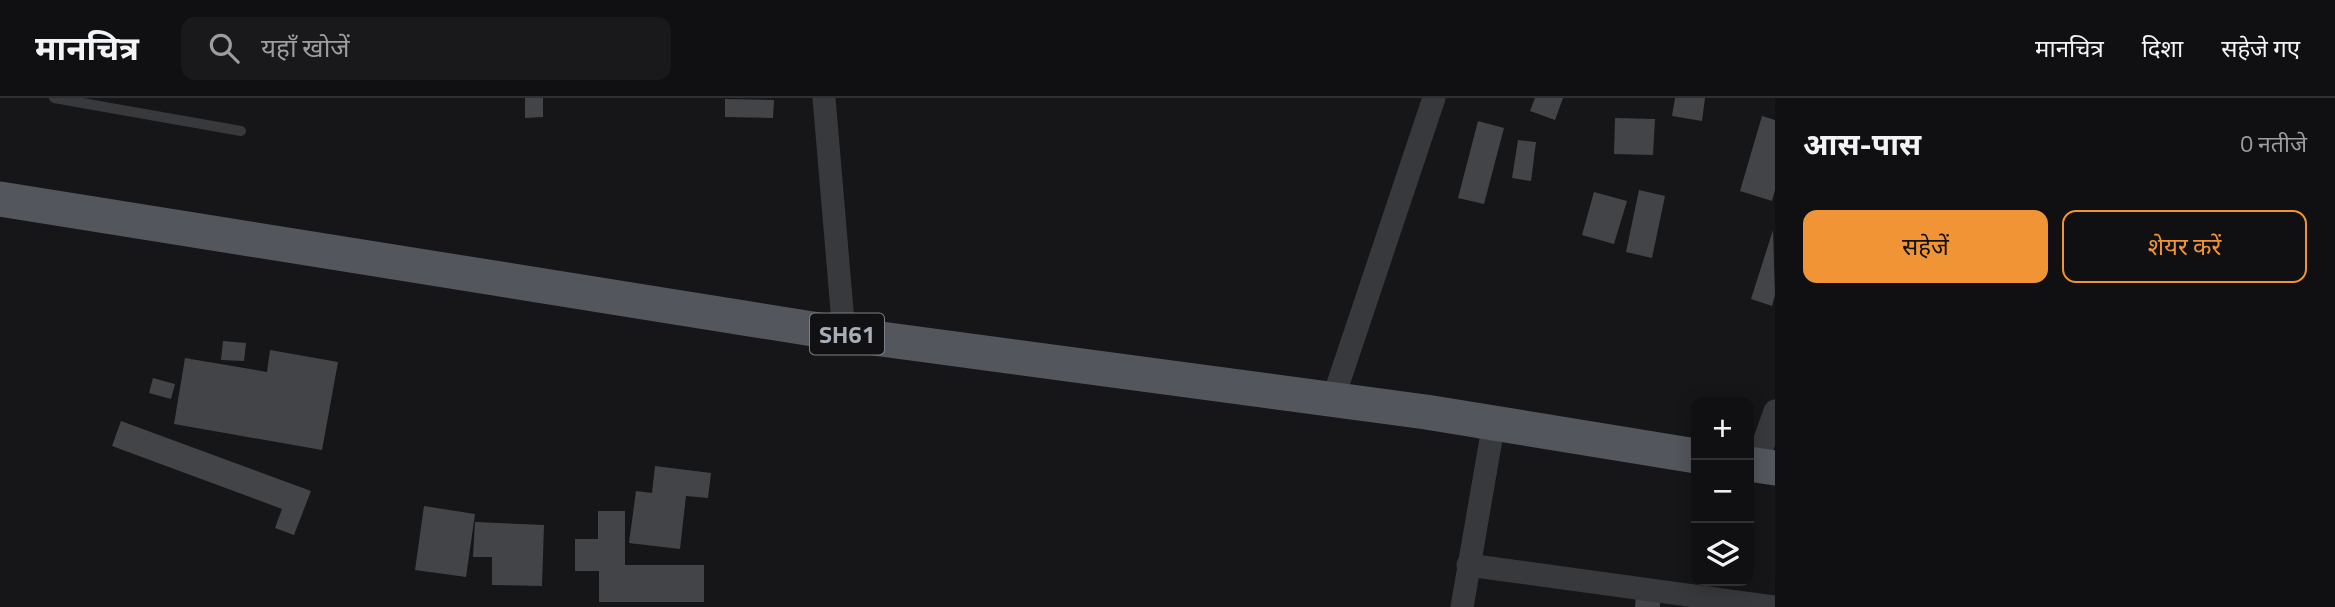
<!DOCTYPE html>
<html lang="hi">
<meta charset="utf-8">
<style>
body{margin:0;font-family:"Titillium Web","Noto Sans Devanagari",sans-serif;background:#19191b;color:#f1f3f6}
.controls{position:absolute;right:21px;bottom:21px;display:grid;overflow:hidden;border-radius:14px;box-shadow:0 4px 18px #0003}
.controls button{width:63px;height:63px;display:grid;place-items:center;padding:0;border:0;border-bottom:2px solid #303032;background:#101012;color:#f1f3f6;font:35px sans-serif}
.list{margin:0;padding:0;list-style:none}
h2{display:flex;justify-content:space-between;align-items:center;height:91px;margin:0;padding:0 28px;font-size:30px}
h2 small{font-size:23px;font-weight:400;color:#9c9d9f}
.actions{display:flex;gap:14px;padding:21px 28px}
.actions a{flex:1;padding:16px 0;border:2px solid #f09436;border-radius:14px;text-align:center;font-size:24px;color:#f09436}
.actions .main{background:#f09436;color:#111}
.icon{flex:none;width:38px;height:38px;fill:none;stroke:currentColor;stroke-width:2;stroke-linecap:round;stroke-linejoin:round}
.map{position:relative;flex:none;width:1775px;height:509px;overflow:hidden}
header{display:flex;align-items:center;gap:42px;box-sizing:border-box;height:98px;padding:0 35px;background:#101012;border-bottom:2px solid #303032}
header strong{font-size:33px}
nav{display:flex;gap:38px;margin-inline-start:auto;font-size:24px}
.search{width:490px;height:63px;background:#19191b;display:flex;align-items:center;gap:18px;box-sizing:border-box;padding:0 24px;border-radius:14px;color:#9c9d9f;font-size:26px}
main{display:flex}
aside{flex:1;background:#101012}
.map>svg:first-child{display:block}
.building{fill:#424448}
.lines{fill:none;stroke-linecap:round;stroke-linejoin:round}
.lane{stroke:#37393d;stroke-width:10}
.street{stroke:#37393d;stroke-width:23}
.primary{stroke:#53565c;stroke-width:35}
.labels{text-anchor:middle;dominant-baseline:central;stroke-width:5;stroke-linejoin:round;paint-order:stroke}
.shield{fill:#111113;stroke:#7b8086;stroke-width:2}
.shield-label{font-size:24px;font-weight:bold;fill:#a8afb8}
</style>
<header>
<strong>मानचित्र</strong>
<div class="search"><svg class="icon" aria-label="search" viewBox="0 0 24 24"><circle cx="10" cy="10" r="6"/><path d="M15 15l6 6"/></svg>यहाँ खोजें</div>
<nav><a>मानचित्र</a><a>दिशा</a><a>सहेजे गए</a></nav>
</header>
<main>
<div class="map">
<svg width="1775" height="509" viewBox="0 0 1775 509">
<rect width="100%" height="100%" fill="#161618"/>
<g class="building">
<path d="M525,0H543V19L525,20Z"/>
<path d="M1535,0H1563L1555,22L1530,13Z"/>
<path d="M1675,0H1705L1702,23L1672,18Z"/>
<path d="M725,1L774,2L773,20L725,19Z"/>
<path d="M1762,18L1775,22V92L1772,103L1740,93Z"/>
<path d="M1615,20L1655,21L1653,57L1614,56Z"/>
<path d="M1478,23L1504,30L1484,106L1458,100Z"/>
<path d="M1518,42L1536,44L1531,83L1512,80Z"/>
<path d="M1639,92L1665,98L1652,160L1626,154Z"/>
<path d="M1594,94L1627,103L1614,146L1582,137Z"/>
<path d="M1773,132L1775,197L1772,208L1751,201Z"/>
<path d="M223,243L246,245L244,263L221,262Z"/>
<path d="M270,252L338,264L322,352L174,326L185,260L267,274Z"/>
<path d="M153,280L175,286L171,301L149,295Z"/>
<path d="M121,323L311,393L294,437L275,430L282,411L112,348Z"/>
<path d="M655,368L711,375L708,400L686,398L680,451L629,445L636,393L652,395Z"/>
<path d="M424,408L475,416L466,479L415,472Z"/>
<path d="M598,413H625V467H704V504H599V473H575V441H598Z"/>
<path d="M475,424L544,427L542,488L492,487V459H473Z"/>
<path d="M1636,497L1660,498V509H1635Z"/>
</g>
<g class="lines">
<path class="lane" d="M54,0L241,33"/>
<g class="street">
<path d="M824,0L844,236"/>
<path d="M1332,304L1434,0"/>
<path d="M1756,367L1775,313"/>
<path d="M1468,467L1775,509"/>
<path d="M1462,509L1494,324"/>
</g>
<g class="primary">
<path d="M0,101L844,236L1426,314L1696,358"/>
<path d="M1749,366L1775,370"/>
</g>
</g>
<g class="labels">
<rect class="shield" x="810" y="215.5" width="74" height="41" rx="5"/>
<g class="shield-label">
<text x="847" y="236">SH61</text>
</g>
</g>
</svg>
<div class="controls">
<button>+</button>
<button>−</button>
<button><svg class="icon" aria-label="layers" viewBox="0 0 24 24"><path d="M12 4l9 5-9 5-9-5zM3 14l9 5 9-5"/></svg></button>
</div>
</div>
<aside>
<h2>आस-पास<small>0 नतीजे</small></h2>
<ul class="list">
</ul>
<div class="actions"><a class="main">सहेजें</a><a>शेयर करें</a></div>
</aside>
</main>
